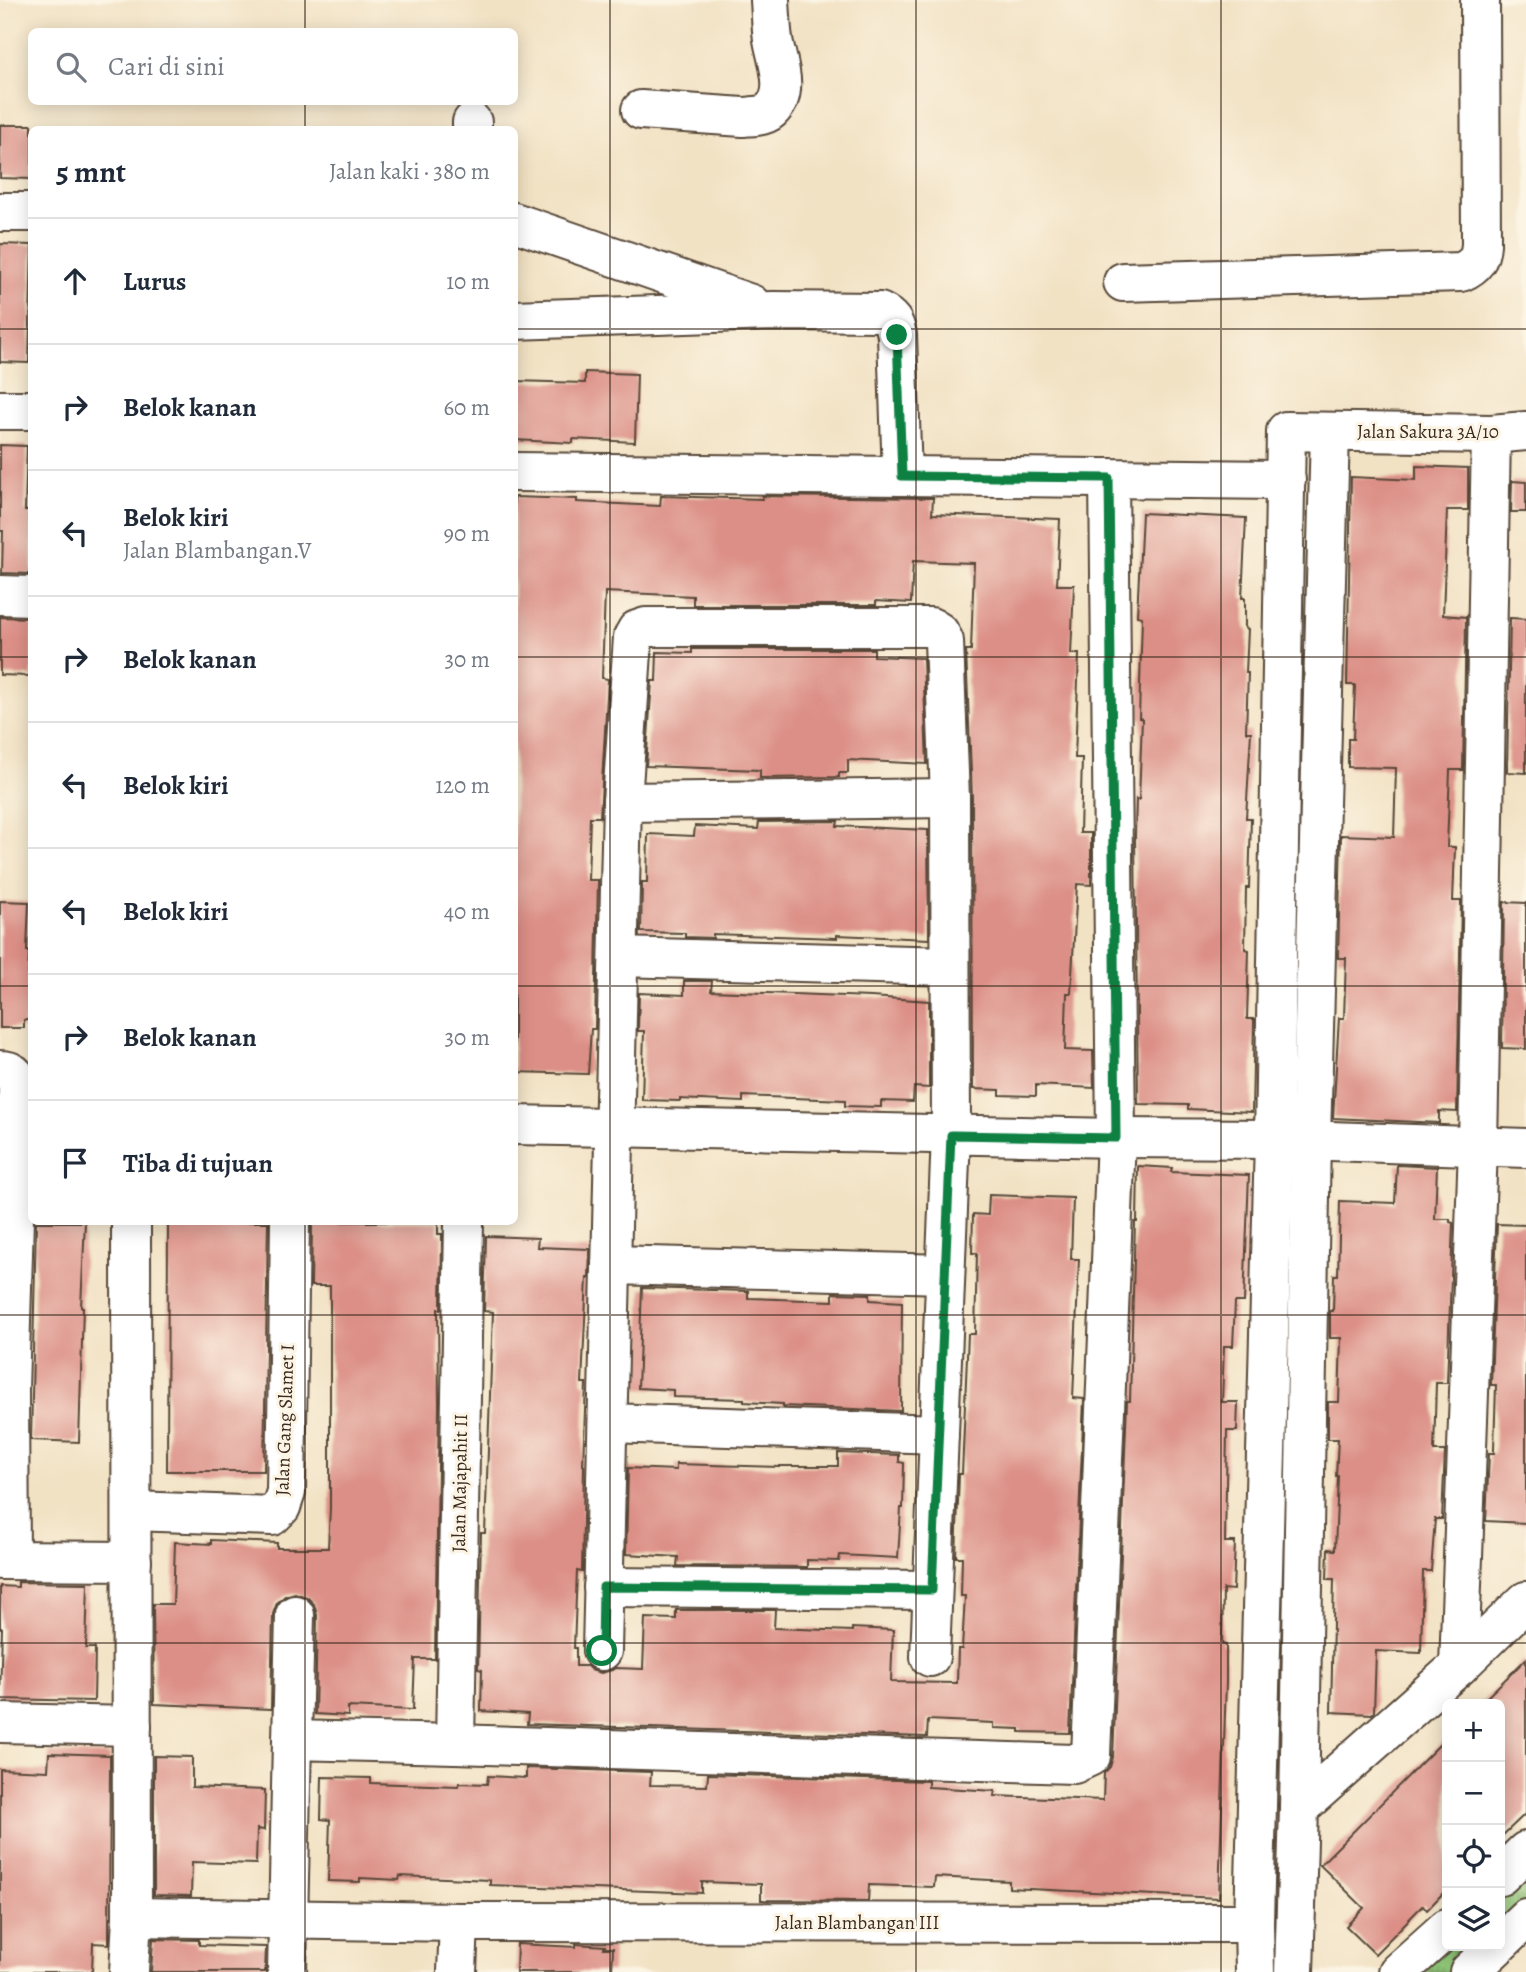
<!DOCTYPE html>
<html lang="id">
<meta charset="utf-8">
<style>
body{margin:0;font-family:Alegreya,serif;background:#f2f2f3;color:#1f2937}
.controls{position:absolute;right:21px;bottom:21px;display:grid;overflow:hidden;border-radius:10px;box-shadow:0 4px 18px #0003}
.controls button{width:63px;height:63px;display:grid;place-items:center;padding:0;border:0;border-bottom:2px solid #e0e1e3;background:#fff;color:#1f2937;font:35px sans-serif}
.stop{position:absolute;width:21px;height:21px;margin:-16px;border:5px solid #0b8043;border-radius:50%;background:#fff}
.stop.end{background:#0b8043;border-color:#fff;box-shadow:0 2px 7px #0008}
.list{margin:0;padding:0;list-style:none}
h2{display:flex;justify-content:space-between;align-items:center;height:91px;margin:0;padding:0 28px;font-size:30px}
h2 small{font-size:23px;font-weight:400;color:#747a83}
.list li{display:grid;grid-template-columns:46px 1fr auto;gap:21px;align-items:center;box-sizing:border-box;height:126px;padding:0 28px;border-top:2px solid #e0e1e3}
.list b{display:block;font-size:26px;white-space:nowrap}
.list p{margin:0;font-size:23px;white-space:nowrap;color:#747a83}
.list em{font-size:23px;font-style:normal;color:#747a83}
.icon{flex:none;width:38px;height:38px;fill:none;stroke:currentColor;stroke-width:2;stroke-linecap:round;stroke-linejoin:round}
.map{position:relative;flex:none;width:1526px;height:1972px;overflow:hidden}
.search{position:absolute;background:#fff;box-shadow:0 4px 18px #0003;left:28px;top:28px;width:490px;height:77px;display:flex;align-items:center;gap:18px;box-sizing:border-box;padding:0 24px;border-radius:10px;color:#747a83;font-size:26px}
.panel{position:absolute;background:#fff;box-shadow:0 4px 18px #0003;left:28px;top:126px;width:490px;height:1099px;border-radius:10px}
.map>svg:first-child{display:block}
.grass{fill:url(#grass-tufts);stroke:#64774a;stroke-width:2}
.building{fill:#dc8f86}
.lines{fill:none;stroke-linecap:round;stroke-linejoin:round}
.street-casing{stroke:#564637;stroke-width:42}
.street{stroke:#fff;stroke-width:38}
.route{stroke:#0b8043;stroke-width:9}
.grid{fill:none;stroke:#3b2a1e;stroke-width:2;stroke-opacity:0.55}
.labels{text-anchor:middle;dominant-baseline:central;stroke-width:6;stroke-linejoin:round;paint-order:stroke}
.street-label{font-size:19px;fill:#3b2a1e;stroke:#fcf5e5}
</style>
<div class="map">
<svg width="1526" height="1972" viewBox="0 0 1526 1972">
<defs>
<pattern id="grass-tufts" width="24" height="20" patternUnits="userSpaceOnUse" patternTransform="scale(1.75)"><rect width="24" height="20" fill="#8ec476"/><path d="M3 7l-1-3M5 7V3M7 7l1-3M15 17l-1-3M17 17v-4M19 17l1-3" fill="none" stroke="#759f60"/></pattern>
</defs>
<rect width="100%" height="100%" fill="#fcf5e5"/>
<filter id="ink" filterUnits="userSpaceOnUse"><feTurbulence type="fractalNoise" baseFrequency=".0143" numOctaves="2"/><feDisplacementMap in="SourceGraphic" scale="14" xChannelSelector="R" yChannelSelector="G"/><feConvolveMatrix kernelMatrix="1 2 1 2 8 2 1 2 1" color-interpolation-filters="sRGB"/></filter>
<filter id="wash" filterUnits="userSpaceOnUse"><feTurbulence type="fractalNoise" baseFrequency=".00686" numOctaves="4" result="noise"/><feDisplacementMap in="SourceGraphic" scale="28" xChannelSelector="R" yChannelSelector="G"/><feGaussianBlur stdDeviation="1.57" result="paint"/><feColorMatrix in="noise" values="0 0 0 0 0 0 0 0 0 0 0 0 0 0 0 0 0 1.4 0 .05"/><feComposite in="paint" operator="in"/></filter>
<g filter="url(#wash)">
<rect width="100%" height="100%" fill="#f2e2c4"/>
<g class="grass">
<path d="M1526,1851V1918L1500,1943V1876Z"/>
<path d="M1447,1946H1497L1469,1972H1398Z"/>
</g>
<g id="blocks">
<g class="building">
<path d="M0,125H32V179L0,178Z"/>
<path d="M0,244L32,245L29,363L0,362Z"/>
<path d="M585,372L637,374L635,442L573,439V443L514,440V381L585,383Z"/>
<path d="M0,445L27,446L25,511H32V574L2,573L3,531H0Z"/>
<path d="M1416,466L1468,468V510H1447L1443,615L1466,617L1463,770H1450L1447,847H1455L1453,901H1461L1457,1112L1439,1111V1123L1333,1118L1339,1018H1344L1346,958H1338L1341,835L1394,837L1396,768L1348,767V739H1353L1355,685H1347L1351,477L1416,480Z"/>
<path d="M1512,481L1526,482V512H1511Z"/>
<path d="M661,496L762,499V496L933,498L932,514L1060,519L1057,585H1074L1071,654H1079L1075,758H1082L1080,833H1091V885L1077,884L1071,993H1067L1065,1050L1093,1051L1094,1088L1036,1085V1096L1000,1095V1090L973,1089L972,798L966,650H971L974,563L913,561L911,603L876,601V605H693V596L605,592L602,678L608,679L600,817H590L588,880H598L595,1029H591L588,1074L514,1072V497L577,499V502L660,506Z"/>
<path d="M1142,513L1246,518L1242,598H1245V628L1248,629L1246,673H1248L1246,732H1251L1246,818H1251L1249,888H1246L1245,949L1249,950L1247,1019H1254L1252,1112L1188,1109V1105L1138,1104L1135,835L1136,799L1139,800L1142,719L1139,718L1142,617L1137,616Z"/>
<path d="M0,617L32,618V676L0,675Z"/>
<path d="M1510,618L1526,619V773L1507,772Z"/>
<path d="M692,649H874V656L923,658L927,764L848,760V773H839V777L760,778V770L646,766L652,681H656L657,652L692,653Z"/>
<path d="M838,821L837,826L928,830L929,939L837,935V938L713,934V938L685,937V933L641,932L642,882H647L648,834L694,836L695,826L758,829L759,822Z"/>
<path d="M0,901L29,902L27,951H29L28,984H32V1020H24V1028H0Z"/>
<path d="M1504,902L1526,903V1049L1502,1048Z"/>
<path d="M684,981H712L711,991L871,997L929,1001V1088L914,1087L913,1102L881,1101V1107L845,1106V1100L743,1096V1102L680,1099V1101L642,1100L644,1031H638L639,993L684,995Z"/>
<path d="M1397,1165L1437,1167L1435,1219H1450V1222L1453,1223L1447,1383H1436L1434,1451H1445L1442,1519H1435L1431,1571H1423L1421,1653L1376,1651L1374,1712L1372,1714L1331,1712L1334,1579H1327L1328,1549L1335,1550L1338,1476H1336L1338,1439H1328V1402H1339L1341,1338H1330V1311H1333L1334,1275H1338L1340,1201L1395,1203Z"/>
<path d="M1138,1166L1172,1168L1171,1172L1249,1175L1244,1302H1235L1233,1346H1224L1222,1402H1238L1237,1431H1227L1225,1542H1235L1233,1590L1223,1589L1222,1644L1226,1645V1682L1219,1898L1009,1888V1881L935,1877L934,1887L869,1885L868,1901L761,1900V1884L702,1882V1893L490,1885V1880L400,1876L399,1880L360,1878V1882L328,1881L330,1820L321,1819L322,1777L371,1778V1783L458,1786L459,1783L487,1784L488,1776L526,1778V1768L651,1772L650,1785L707,1786L708,1774L928,1781V1787L995,1791L994,1796L1103,1800L1104,1773L1110,1767L1113,1757L1127,1401H1130L1135,1222H1137Z"/>
<path d="M989,1195L1073,1198L1071,1259H1079L1073,1398L1084,1399L1070,1733L1020,1732V1729L994,1728V1723L928,1720L927,1737L527,1724L528,1714L481,1711L482,1670L478,1669L481,1533H485L493,1312L484,1311L486,1236L538,1238L537,1247L590,1249L589,1278H587L582,1383H586L583,1465L584,1466L582,1572L577,1571L574,1648H576V1666H587L591,1670L601,1673L612,1670L615,1668L643,1669L645,1618L676,1619V1610H775L774,1628L852,1631V1628L893,1630L891,1682L957,1683L958,1649H962L965,1596H961L962,1557H956L959,1474H962L968,1334H975L977,1253H972L973,1214L988,1215Z"/>
<path d="M36,1222H85L81,1307H83L79,1442L31,1440Z"/>
<path d="M168,1222H268L264,1471H167Z"/>
<path d="M312,1222H438V1234H442L441,1309H438L439,1405L435,1659H415L413,1710L348,1707V1716L315,1714L317,1615L314,1604L307,1597L295,1593L285,1596L277,1603L273,1614L271,1709L154,1704L153,1604H173L175,1542L211,1544V1540L277,1543V1548H328L330,1508V1286H311Z"/>
<path d="M1497,1224L1526,1225V1523L1486,1521L1489,1453H1494V1449L1496,1385H1491Z"/>
<path d="M642,1288L748,1291V1298L833,1301V1293L870,1294V1300L902,1302L901,1411L783,1406V1404L744,1402V1399L673,1397V1390L638,1388Z"/>
<path d="M838,1453L899,1455V1462L904,1463L903,1508H901L898,1558L840,1555L839,1561L807,1560V1567L677,1566L678,1557L626,1554L628,1468L676,1470V1464L779,1467V1466H838Z"/>
<path d="M18,1582L88,1583L86,1648H95L94,1701L0,1699L2,1628H0V1586L18,1587Z"/>
<path d="M1526,1659V1813L1500,1838V1704H1480Z"/>
<path d="M1447,1737V1889L1427,1910L1423,1905L1375,1954L1346,1926L1364,1908L1320,1865Z"/>
<path d="M49,1753L110,1755L109,1944L93,1943L92,1972H0V1769L48,1771Z"/>
<path d="M154,1756L192,1757V1787L265,1790L264,1830L257,1829L256,1864L192,1862L191,1896L154,1895Z"/>
<path d="M153,1939L199,1940V1945L266,1947L265,1972H151Z"/>
<path d="M517,1944L576,1947V1944L605,1946L604,1948H613L612,1972H516Z"/>
</g>
</g>
</g>
<g filter="url(#ink)">
<use href="#blocks" fill-opacity="0" stroke="#564637" stroke-width="2"/>
<g class="lines">
<defs>
<g id="street">
<path d="M641,110L743,117C753,116 766,117 773,108C790,90 776,59 773,39C771,26 771,13 770,0"/>
<path d="M472,130V122"/>
<path d="M0,212H32"/>
<path d="M514,222L751,304"/>
<path d="M1123,282L1461,272C1475,266 1480,259 1481,244L1480,0"/>
<path d="M514,320L773,311L880,312C891,317 895,323 897,335L902,476"/>
<path d="M0,410H32"/>
<path d="M514,472L1286,480"/>
<path d="M0,595L32,596"/>
<path d="M622,802L950,798"/>
<path d="M619,957L950,966"/>
<path d="M0,1070C11,1070 16,1073 18,1084L9,1390L10,1560"/>
<path d="M514,1125L1116,1138L1274,1139L1526,1148"/>
<path d="M611,1265L945,1274"/>
<path d="M608,1423L939,1434"/>
<path d="M132,1511L272,1516L281,1507L286,1492L290,1222"/>
<path d="M0,1560L132,1561"/>
<path d="M603,1587L932,1590"/>
<path d="M602,1651L622,802L633,637L637,630L646,627H931L939,632L944,641L950,798L951,1135L930,1657"/>
<path d="M1459,1666L1478,1147L1491,434"/>
<path d="M0,1723L132,1726"/>
<path d="M292,1740L295,1615"/>
<path d="M455,1744L464,1222"/>
<path d="M1299,1808L1459,1666L1526,1601"/>
<path d="M1500,1876L1526,1851"/>
<path d="M132,1917L459,1922L1254,1923"/>
<path d="M1500,1943L1526,1918"/>
<path d="M129,1972L132,1917L131,1222"/>
<path d="M287,1972L292,1740L455,1744L1074,1764L1091,1756L1116,1138L1109,478"/>
<path d="M457,1972L459,1922"/>
<path d="M1255,1972L1254,1923L1274,1139L1286,431L1491,434L1526,431"/>
<path d="M1294,1972L1299,1808L1311,1140L1330,432"/>
<path d="M1398,1972L1447,1928"/>
<path d="M1469,1972L1497,1946"/>
</g>
</defs>
<use href="#street" class="street-casing"/>
<use href="#street" class="street"/>
</g>
</g>
<g class="lines" filter="url(#ink)">
<path class="route" d="M602,1651L603,1587L932,1590L951,1135L1116,1138L1109,478L902,476L897,335"/>
</g>
<path class="grid" d="M305,0V32M610,0V1972M916,0V1972M1221,0V1972M305,102V130M0,329H32M514,329H1526M0,657H32M514,657H1526M0,986H32M514,986H1526M305,1222V1972M0,1315H1526M0,1643H1526"/>
<g class="labels">
<g class="street-label">
<text x="1428" y="432">Jalan Sakura 3A/10</text>
<text transform="translate(285 1420) rotate(-88)">Jalan Gang Slamet I</text>
<text transform="translate(460 1483) rotate(-89)">Jalan Majapahit II</text>
<text x="857" y="1923">Jalan Blambangan III</text>
</g>
</g>
</svg>
<div class="controls">
<button>+</button>
<button>−</button>
<button><svg class="icon" aria-label="locate" viewBox="0 0 24 24"><circle cx="12" cy="12" r="6"/><path d="M12 2v4M12 18v4M2 12h4M18 12h4"/></svg></button>
<button><svg class="icon" aria-label="layers" viewBox="0 0 24 24"><path d="M12 4l9 5-9 5-9-5zM3 14l9 5 9-5"/></svg></button>
</div>
<div class="stop" style="left:602px;top:1651px"></div>
<div class="stop end" style="left:897px;top:335px"></div>
<div class="search"><svg class="icon" aria-label="search" viewBox="0 0 24 24"><circle cx="10" cy="10" r="6"/><path d="M15 15l6 6"/></svg>Cari di sini</div>
<section class="panel">
<h2>5 mnt<small>Jalan kaki · 380 m</small></h2>
<ul class="list">
<li><svg class="icon" aria-label="ahead" viewBox="0 0 24 24"><path d="M12 20V5M6 11l6-6 6 6"/></svg><div><b>Lurus</b></div><em>10 m</em></li>
<li><svg class="icon" aria-label="right" viewBox="0 0 24 24"><path d="M7 20v-9h11M14 6l5 5-5 5"/></svg><div><b>Belok kanan</b></div><em>60 m</em></li>
<li><svg class="icon" aria-label="left" viewBox="0 0 24 24"><path d="M17 20v-9H6M10 6l-5 5 5 5"/></svg><div><b>Belok kiri</b><p>Jalan Blambangan.V</p></div><em>90 m</em></li>
<li><svg class="icon" aria-label="right" viewBox="0 0 24 24"><path d="M7 20v-9h11M14 6l5 5-5 5"/></svg><div><b>Belok kanan</b></div><em>30 m</em></li>
<li><svg class="icon" aria-label="left" viewBox="0 0 24 24"><path d="M17 20v-9H6M10 6l-5 5 5 5"/></svg><div><b>Belok kiri</b></div><em>120 m</em></li>
<li><svg class="icon" aria-label="left" viewBox="0 0 24 24"><path d="M17 20v-9H6M10 6l-5 5 5 5"/></svg><div><b>Belok kiri</b></div><em>40 m</em></li>
<li><svg class="icon" aria-label="right" viewBox="0 0 24 24"><path d="M7 20v-9h11M14 6l5 5-5 5"/></svg><div><b>Belok kanan</b></div><em>30 m</em></li>
<li><svg class="icon" aria-label="arrive" viewBox="0 0 24 24"><path d="M6 21V4h12l-3 4 3 4H6"/></svg><div><b>Tiba di tujuan</b></div></li>
</ul>
</section>
</div>
